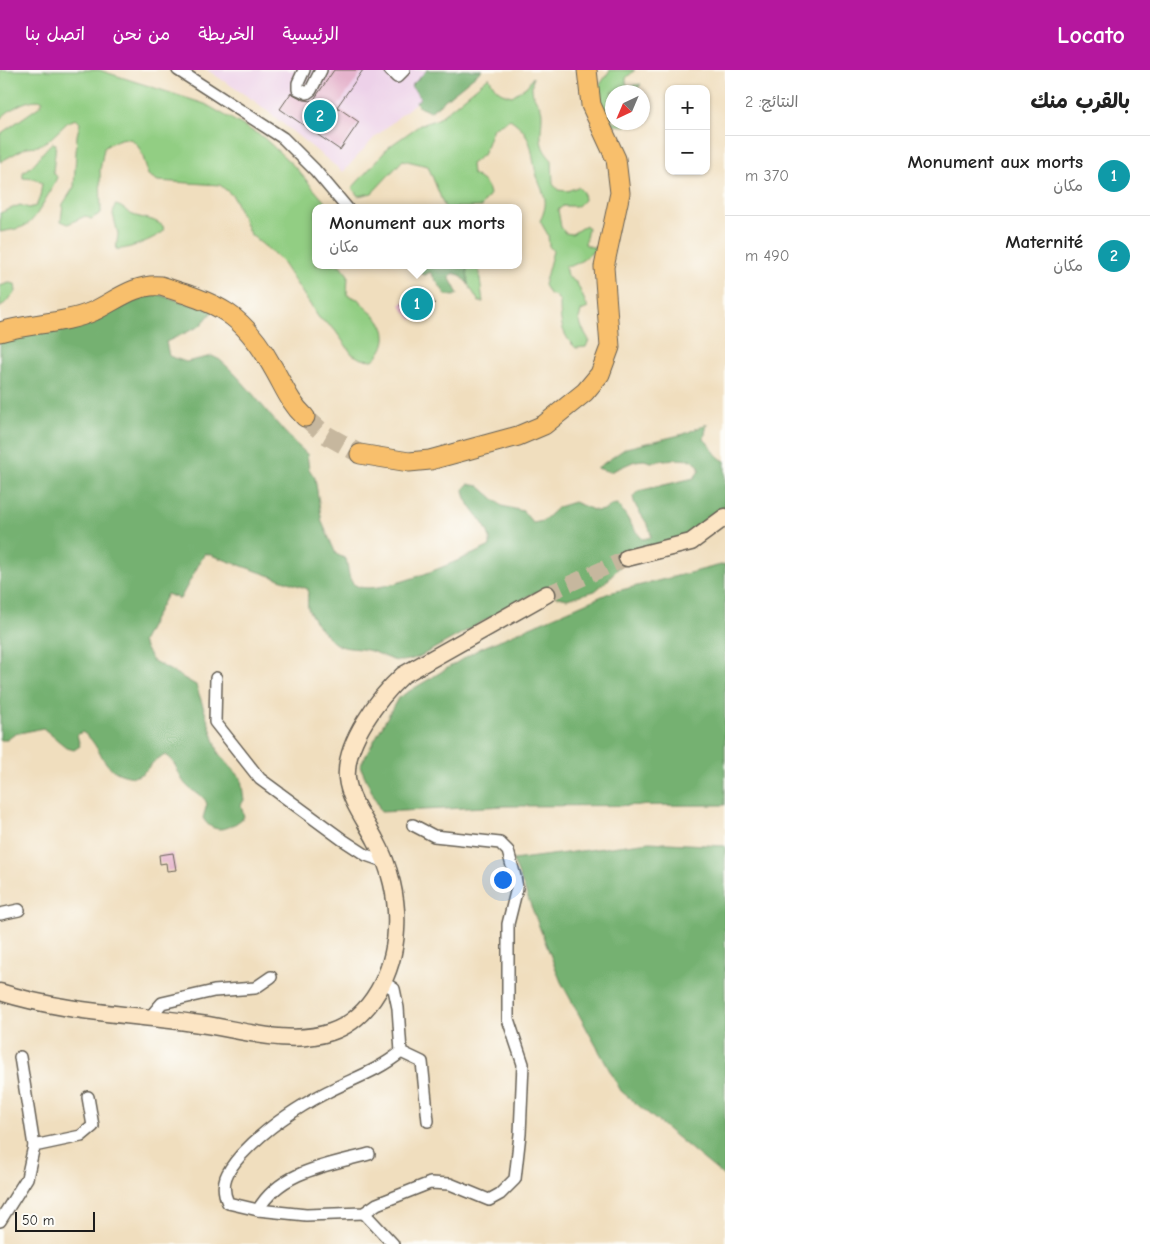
<!DOCTYPE html>
<html lang="ar">
<meta charset="utf-8">
<style>
body{margin:0;font-family:"Comic Neue","Playpen Sans Arabic",sans-serif;background:#f2f2f2;color:#222;direction:rtl}
.controls{position:absolute;right:15px;top:15px;display:grid;overflow:hidden;border-radius:10px;box-shadow:0 1px 4px #0004}
.controls button{width:45px;height:45px;display:grid;place-items:center;padding:0;border:0;border-bottom:1px solid #e0e0e0;background:#fff;color:#222;font:25px sans-serif}
.compass{position:absolute;left:605px;top:15px;width:45px;height:45px;border-radius:50%;background:#fff;box-shadow:0 1px 4px #0004;rotate:224deg}
.scale{position:absolute;left:15px;bottom:12px;width:80px;box-sizing:border-box;padding-left:5px;border:2px solid #1c1c1c;border-top:0;font-size:14px;line-height:18px;white-space:nowrap;color:#1c1c1c;-webkit-text-stroke:4px #fdfcf7;paint-order:stroke}
.you{position:absolute;left:502px;top:809px;width:18px;height:18px;margin:-12px;border:4px solid #fff;border-radius:50%;background:#1a73e8;box-shadow:0 0 0 8px #1a73e833}
.badge{display:grid;place-items:center;width:32px;height:32px;border-radius:50%;background:#b5179e;color:#fff;font-size:16px;font-weight:700}
.pin{position:absolute;translate:-50% -50%;border:2px solid #fff;box-shadow:0 1px 5px #0006}
.popup{position:absolute;left:312px;top:134px;width:210px;height:65px;box-sizing:border-box;display:grid;place-content:center;border-radius:10px;background:#fff;filter:drop-shadow(0 1px 4px #0005);font-size:16px;white-space:nowrap;color:#767676}
.popup b{font-size:19px;color:#222}
.popup::after{content:'';position:absolute;left:50%;top:100%;margin-left:-10px;border:10px solid transparent;border-top-color:#fff}
.list{margin:0;padding:0;list-style:none}
h2{display:flex;justify-content:space-between;align-items:center;height:65px;margin:0;padding:0 20px;font-size:21px}
h2 small{font-size:16px;font-weight:400;color:#767676}
.list li{display:grid;grid-template-columns:32px 1fr auto;gap:15px;align-items:center;box-sizing:border-box;height:80px;padding:0 20px;border-top:1px solid #e0e0e0}
.list b{display:block;font-size:19px;white-space:nowrap}
.list p{margin:0;font-size:16px;white-space:nowrap;color:#767676}
.list em{font-size:16px;font-style:normal;color:#767676}
.map{position:relative;flex:none;width:725px;height:1174px;overflow:hidden;direction:ltr}
header{display:flex;align-items:center;gap:30px;box-sizing:border-box;height:70px;padding:0 25px;background:#b5179e;color:#fff}
header strong{font-size:24px}
nav{display:flex;gap:28px;margin-inline-start:auto;font-size:18px}
main{display:flex}
aside{flex:1;background:#fff}
.map>svg:first-child{display:block}
.built{fill:#edd1e9}
.green{fill:#92ce83;stroke:#577550}
.forest{fill:#75b171;stroke:#486646}
.building{fill:#e5b3cc}
.lines{fill:none;stroke-linecap:round;stroke-linejoin:round}
.secondary-tunnel{stroke:#c6b79e;stroke-width:16;stroke-dasharray:16 8;stroke-linecap:butt}
.primary-tunnel{stroke:#c6b79e;stroke-width:19;stroke-dasharray:19 9;stroke-linecap:butt}
.street-casing{stroke:#666055;stroke-width:14}
.secondary-casing{stroke:#666055;stroke-width:19}
.primary-casing{stroke:#666055;stroke-width:21}
.street{stroke:#fff;stroke-width:11}
.secondary{stroke:#fce5c4;stroke-width:16}
.primary{stroke:#f8bf6c;stroke-width:19}
</style>
<header>
<strong>Locato</strong>
<nav><a>الرئيسية</a><a>الخريطة</a><a>من نحن</a><a>اتصل بنا</a></nav>
</header>
<main>
<aside>
<h2>بالقرب منك<small>النتائج: 2</small></h2>
<ul class="list">
<li><span class="badge" style="background:#0f9aa8">1</span><div><b>Monument aux morts</b><p>مكان</p></div><em>370 m</em></li>
<li><span class="badge" style="background:#0f9aa8">2</span><div><b>Maternité</b><p>مكان</p></div><em>490 m</em></li>
</ul>
</aside>
<div class="map">
<svg width="725" height="1174" viewBox="0 0 725 1174">
<rect width="100%" height="100%" fill="#fdfcf7"/>
<filter id="ink" filterUnits="userSpaceOnUse"><feTurbulence type="fractalNoise" baseFrequency=".02" numOctaves="2"/><feDisplacementMap in="SourceGraphic" scale="10" xChannelSelector="R" yChannelSelector="G"/><feConvolveMatrix kernelMatrix="1 2 1 2 8 2 1 2 1" color-interpolation-filters="sRGB"/></filter>
<filter id="wash" filterUnits="userSpaceOnUse"><feTurbulence type="fractalNoise" baseFrequency=".0096" numOctaves="4" result="noise"/><feDisplacementMap in="SourceGraphic" scale="20" xChannelSelector="R" yChannelSelector="G"/><feGaussianBlur stdDeviation="1.12" result="paint"/><feColorMatrix in="noise" values="0 0 0 0 0 0 0 0 0 0 0 0 0 0 0 0 0 1.4 0 .05"/><feComposite in="paint" operator="in"/></filter>
<g filter="url(#wash)">
<rect width="100%" height="100%" fill="#f0debe"/>
<path class="built" d="M207,0H427L411,16L421,28L374,68L343,102L256,32Z"/>
<g class="green">
<path d="M0,0H99L205,34L263,67L295,97L330,138H316V195H340L348,205L347,225L360,230C366,241 373,242 379,251C390,264 385,280 373,290L361,289L352,284L334,259L319,248L280,189L250,164L233,126L220,115L158,111L148,105C141,77 135,55 104,78L100,100L101,143L91,149L85,146L68,154L61,151L63,134L74,117L77,65L80,53L76,49L68,52L50,69L38,76L27,77L0,92V64L40,36L43,31C28,27 10,39 0,49Z"/>
<path d="M610,0H635L626,8V13L629,16L641,14L637,19L639,22H612V52L628,53L626,56L610,55L595,22Z"/>
<path d="M489,7C495,20 499,23 512,26L527,16L533,7C528,31 542,30 542,45C542,63 536,75 552,90L553,114L558,120L567,121L578,117L583,122L584,130L578,136H563L558,140L561,157L565,163L572,164L586,155L588,158L585,174L591,177H597C592,184 573,199 565,196L567,206L577,213L588,238L581,241L579,249L582,258L589,270L586,277L576,278C561,265 560,250 560,232L556,226L549,224L544,215L553,181L549,176L548,165L540,151C551,128 542,125 536,103C530,80 534,65 510,49L493,58L483,85L471,94L472,104C481,109 488,113 490,124L481,137L445,138L428,96L403,90L372,123L358,126L352,118L390,76L420,55L438,49Z"/>
<path d="M52,73L56,74L53,102L57,107C54,117 49,123 44,132C30,156 29,157 0,162V143L20,135L29,138L36,136L40,127L42,113L35,109L23,108V102C37,95 40,83 52,73Z"/>
<path d="M115,135C123,136 126,142 133,145C144,149 153,148 163,156L164,161C156,168 126,181 116,179L118,164L113,144Z"/>
<path d="M467,195H478L483,232H479L468,214Z"/>
<path d="M9,213L15,214L16,222L0,238V216Z"/>
</g>
<g class="forest">
<path d="M427,0H482L430,42L419,37L416,32L421,28L411,16Z"/>
<path d="M413,195H467L468,214L460,205L453,203L449,207L458,224L454,226L446,225L430,202L425,205L417,202Z"/>
<path d="M150,222L213,241L200,256L166,272L169,286L186,292L212,286L220,290C253,318 274,356 307,384L309,399L315,408L322,452L336,484L346,489C349,498 347,512 357,516C380,527 467,487 490,476C493,454 464,440 464,418L468,414L479,416L502,436L523,441L533,453L543,451L558,437L574,432L596,441L606,440L611,435L617,434C627,444 632,460 643,469L651,467C651,452 635,442 633,427L638,421L694,408L699,401V396L692,390L674,389L651,392L644,390L635,391L610,402L597,398L626,378L684,364L707,354L704,369C712,376 714,386 725,391V436L684,466L627,488L608,510L595,521L567,529L542,523H534L419,587C390,597 392,586 367,580C358,578 349,579 340,576C330,573 311,548 308,538C307,532 308,525 308,519L205,483L180,529L167,524L142,572L152,590L196,615L219,684L241,708L244,730L241,735L244,747C231,759 213,766 203,748L207,734C204,724 193,723 186,715C178,706 177,692 166,685C149,691 150,700 139,705C134,708 129,706 124,705C99,698 101,673 82,662L77,665L80,676L74,680L67,678L43,658L15,664L7,670H0V267Z"/>
<path d="M725,494V735L506,736L381,742L360,696L398,628L479,579L609,523Z"/>
<path d="M649,772L725,776V1107L621,1021L561,912L513,790Z"/>
</g>
<g id="blocks">
<g class="building">
<path d="M334,0H363L337,37L359,52L340,80L280,39L291,23L304,30L313,31Z"/>
<path d="M423,217L435,233L411,250L400,235Z"/>
<path d="M173,783L176,800L167,801L166,793L160,794L159,785Z"/>
</g>
</g>
</g>
<g filter="url(#ink)">
<use href="#blocks" fill-opacity="0" stroke="#666055" stroke-width="1"/>
<g class="lines">
<path class="secondary-tunnel" d="M547,524L627,488"/>
<path class="primary-tunnel" d="M305,347L323,363L360,384"/>
<defs>
<g id="street">
<path d="M178,0L283,68L315,100L347,138"/>
<path d="M304,0L298,13V19L307,23L311,20L321,0"/>
<path d="M390,0L397,7L404,0"/>
<path d="M216,608L215,652L260,709L343,770L366,785L386,792"/>
<path d="M0,844L19,840"/>
<path d="M383,912L394,919L398,938L401,982L422,992L428,1051"/>
<path d="M150,947L162,933L214,921L255,918L271,907"/>
<path d="M401,982C378,1001 352,1009 327,1022C294,1039 266,1058 241,1085C227,1101 219,1113 228,1133L258,1140L306,1145L364,1143L377,1134L430,1113L450,1114L489,1130L500,1124L515,1109L520,1064L523,994L508,949V854L517,818L515,807L508,781L500,773L434,766L413,755"/>
<path d="M34,1076L81,1066L93,1056L88,1027"/>
<path d="M258,1140C280,1101 328,1095 369,1084"/>
<path d="M364,1143L393,1174"/>
<path d="M0,1151L27,1108L34,1076L20,987"/>
</g>
<g id="secondary">
<path d="M627,488L691,472L725,447"/>
<path d="M0,922C62,942 128,944 193,953C237,958 287,977 331,962C372,948 394,901 396,860C398,829 390,796 375,769C365,750 349,729 347,708C344,673 379,627 403,605L547,524"/>
</g>
<g id="primary">
<path d="M0,262C30,253 65,254 94,241C115,231 136,213 161,216C218,234 242,242 272,296C283,314 289,332 305,347"/>
<path d="M360,384L409,392L430,390L518,366L544,355L585,322L600,304L610,277L604,197L620,123L616,89L591,35L587,0"/>
</g>
</defs>
<use href="#street" class="street-casing"/>
<use href="#secondary" class="secondary-casing"/>
<use href="#primary" class="primary-casing"/>
<use href="#street" class="street"/>
<use href="#secondary" class="secondary"/>
<use href="#primary" class="primary"/>
</g>
</g>
</svg>
<div class="controls">
<button>+</button>
<button>−</button>
</div>
<svg class="compass" viewBox="-18 -18 36 36"><path d="M0-13l5 13h-10z" fill="#e53935"/><path d="M0 13l5-13h-10z" fill="#767676"/></svg>
<div class="scale">50 m</div>
<div class="you"></div>
<div class="pin badge" style="left:417px;top:234px;background:#0f9aa8">1</div>
<div class="popup"><b>Monument aux morts</b>مكان</div>
<div class="pin badge" style="left:320px;top:46px;background:#0f9aa8">2</div>
</div>
</main>
